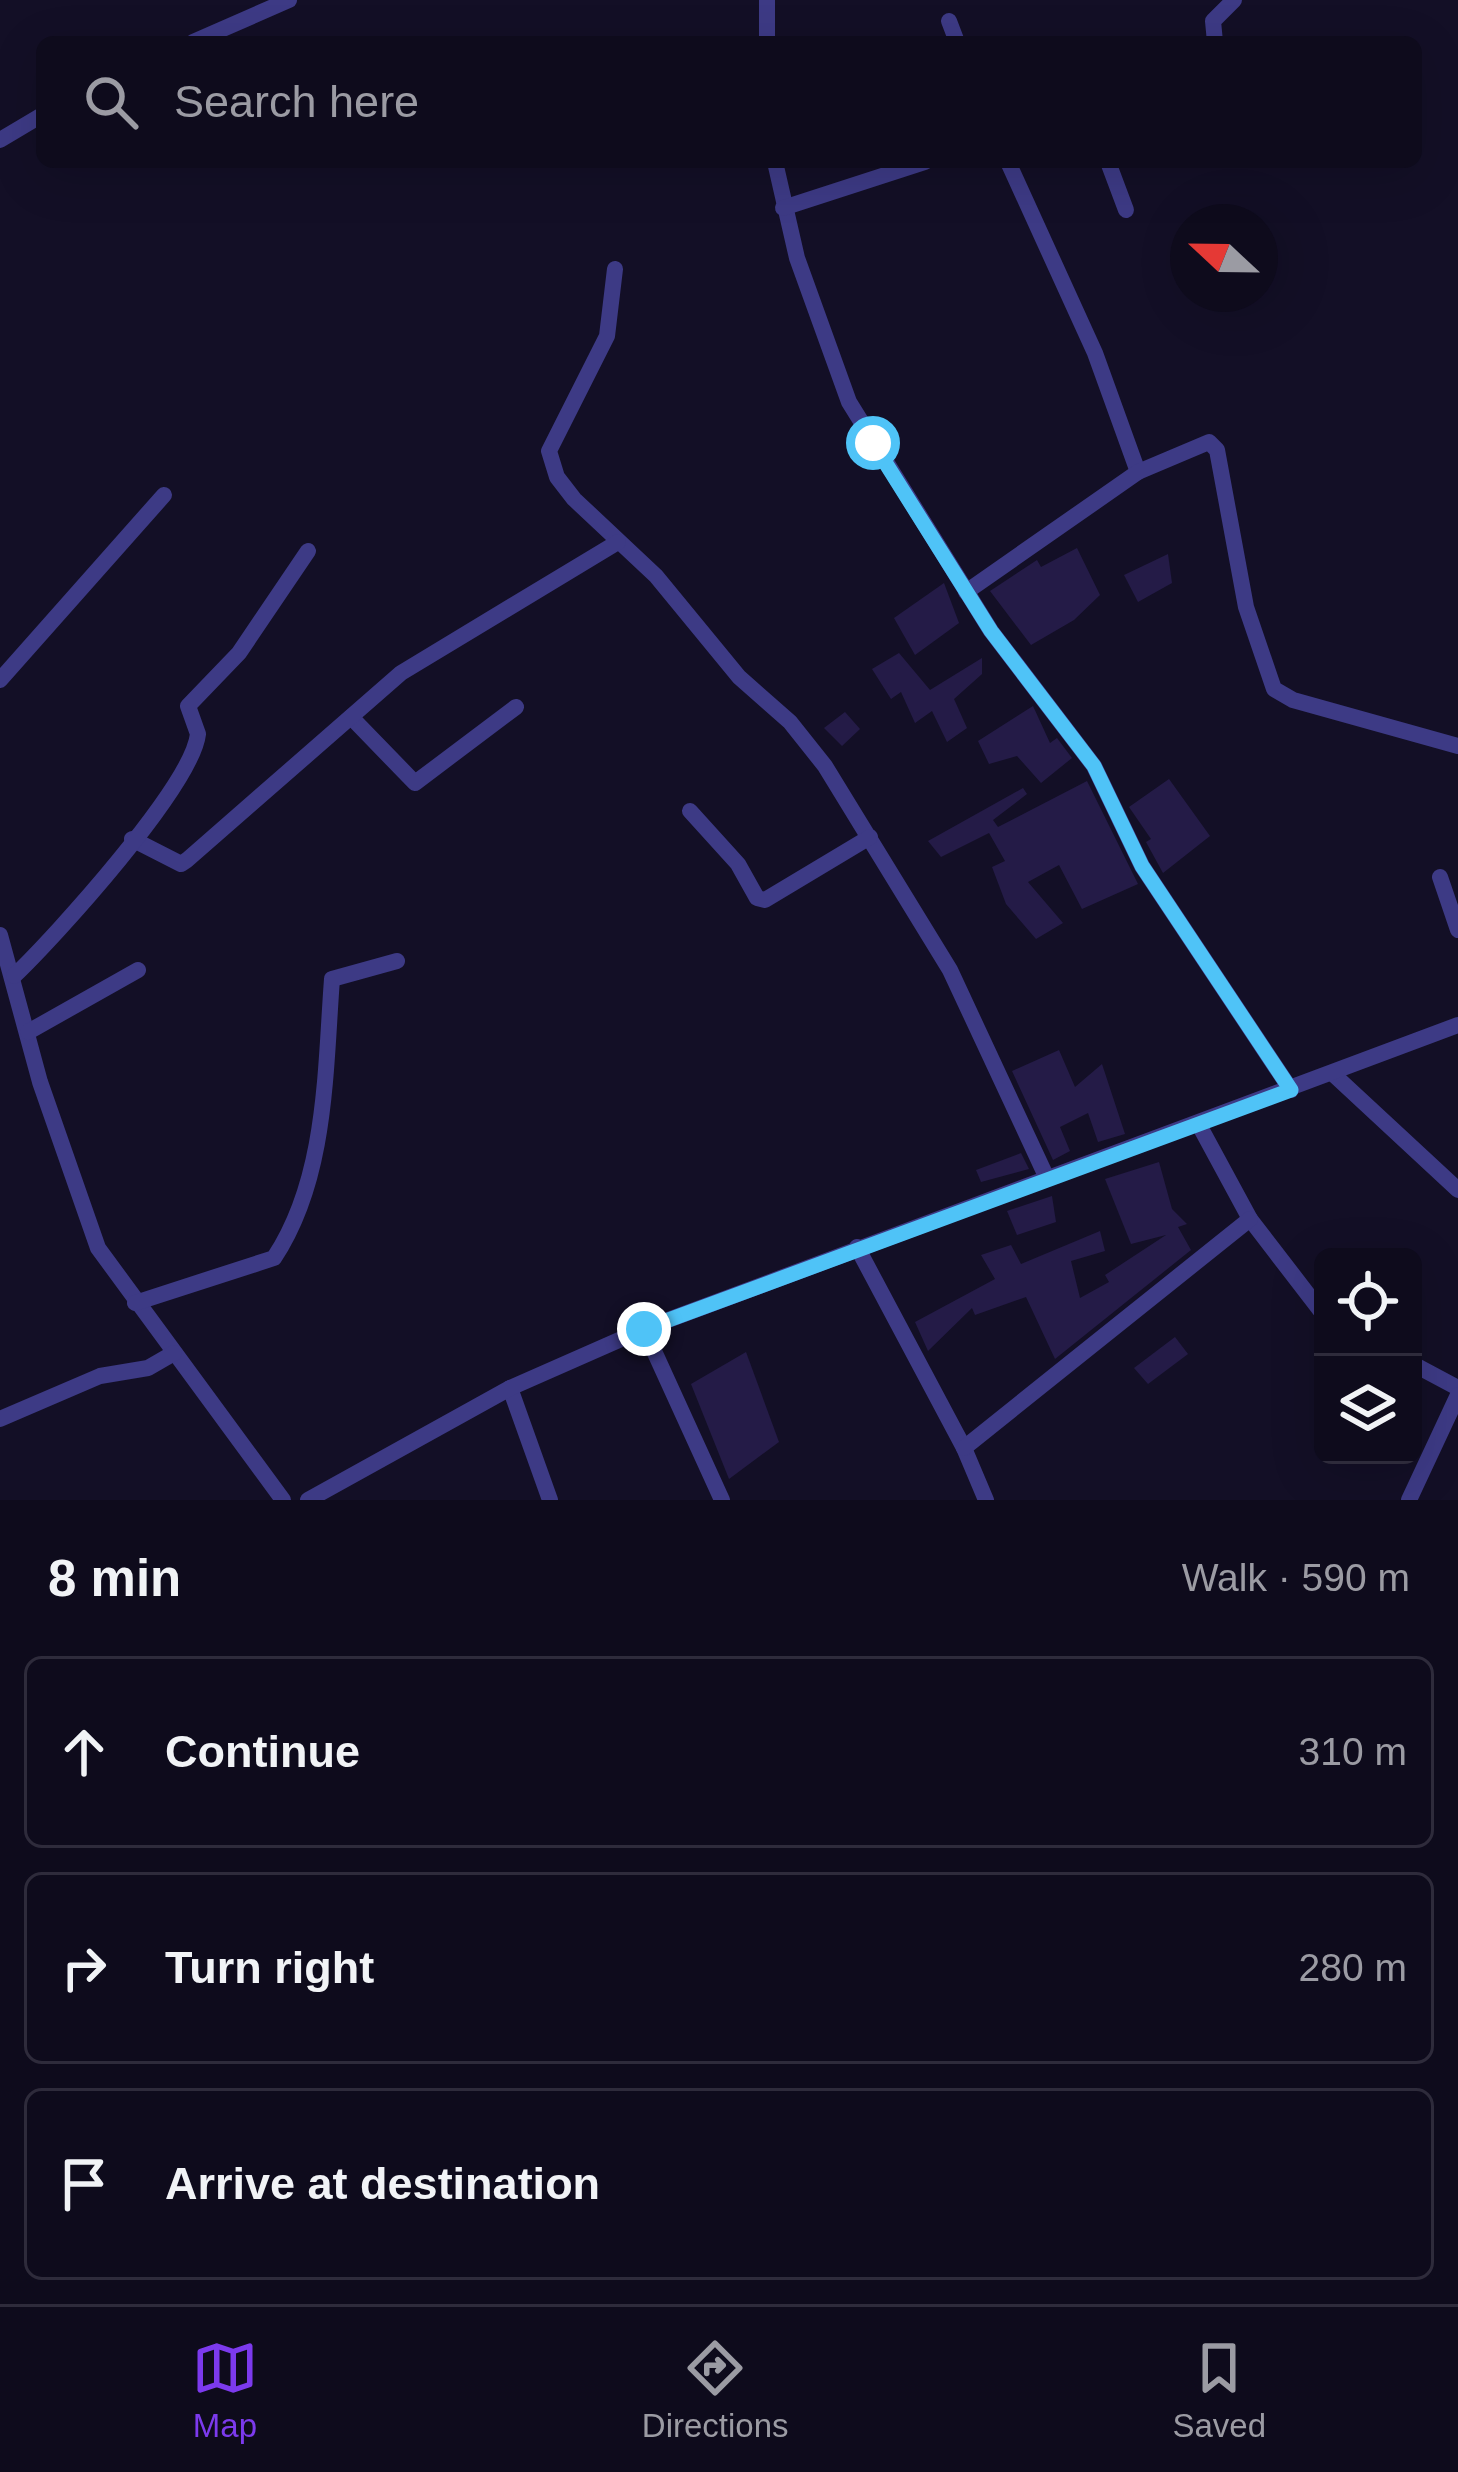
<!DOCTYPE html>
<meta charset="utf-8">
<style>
body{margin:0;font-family:Arial,sans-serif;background:#171425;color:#f1f3f6}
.controls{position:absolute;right:36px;bottom:36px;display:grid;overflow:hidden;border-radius:18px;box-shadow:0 12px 48px #0002}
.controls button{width:108px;height:108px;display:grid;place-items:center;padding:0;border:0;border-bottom:3px solid #2e2b3b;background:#0e0b1c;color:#f1f3f6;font:60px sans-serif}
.compass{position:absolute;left:1170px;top:204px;width:108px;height:108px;border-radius:50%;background:#0e0b1c;box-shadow:0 12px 48px #0002;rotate:292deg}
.stop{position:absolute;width:36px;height:36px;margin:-27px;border:9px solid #4fc3f7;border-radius:50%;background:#fff}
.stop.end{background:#4fc3f7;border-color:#fff;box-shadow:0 3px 12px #0008}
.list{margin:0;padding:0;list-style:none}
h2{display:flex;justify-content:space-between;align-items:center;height:156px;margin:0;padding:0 48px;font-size:51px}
h2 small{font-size:39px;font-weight:400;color:#9b9ba3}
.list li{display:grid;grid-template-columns:78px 1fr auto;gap:36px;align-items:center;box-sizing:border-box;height:192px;margin:0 24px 24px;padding:0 24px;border:3px solid #2e2b3b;border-radius:18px}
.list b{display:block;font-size:45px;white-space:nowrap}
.list em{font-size:39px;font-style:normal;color:#9b9ba3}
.icon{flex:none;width:66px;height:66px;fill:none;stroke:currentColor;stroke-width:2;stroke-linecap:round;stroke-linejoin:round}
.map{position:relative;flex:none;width:1458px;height:1500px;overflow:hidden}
.search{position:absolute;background:#0e0b1c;box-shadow:0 12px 48px #0002;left:36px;right:36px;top:36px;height:132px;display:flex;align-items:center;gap:30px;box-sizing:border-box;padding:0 42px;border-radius:18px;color:#9b9ba3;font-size:45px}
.sheet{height:804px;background:#0e0b1c}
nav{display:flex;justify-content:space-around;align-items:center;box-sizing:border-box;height:168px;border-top:3px solid #2e2b3b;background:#0e0b1c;font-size:33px;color:#9b9ba3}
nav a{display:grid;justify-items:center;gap:6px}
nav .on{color:#7c3aed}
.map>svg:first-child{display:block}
.building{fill:#241b47}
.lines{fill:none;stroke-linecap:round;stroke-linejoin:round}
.street{stroke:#3d3a85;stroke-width:16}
.route{stroke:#4fc3f7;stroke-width:15}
</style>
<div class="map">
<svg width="1458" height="1500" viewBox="0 0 1458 1500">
<rect width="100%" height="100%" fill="#130f26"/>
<g class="building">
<path d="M1077,548L1100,595L1074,620L1031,645L990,591L1037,560L1041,567Z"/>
<path d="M1168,554L1172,583L1138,602L1124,575Z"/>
<path d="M944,583L959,623L915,655L894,618Z"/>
<path d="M899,653L930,690L982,658V674L954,699L967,728L947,742L932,711L915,723L901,692L891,699L872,669Z"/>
<path d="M1033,706L1050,743L1057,738L1072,758L1041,783L1017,756L989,764L978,741Z"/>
<path d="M845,712L860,729L842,746L824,728Z"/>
<path d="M1169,779L1210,836L1163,873L1146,842L1151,839L1129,807Z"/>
<path d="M1087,781L1138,884L1082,909L1059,865L1028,882L1063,923L1036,939L1006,904L992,867L1005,861L989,833L941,857L928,841L1023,788L1027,794L993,820L998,827Z"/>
<path d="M1059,1050L1075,1087L1102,1064L1125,1134L1098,1142L1088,1113L1060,1127L1070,1151L1053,1160L1012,1071Z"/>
<path d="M1021,1153L1029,1169L981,1182L976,1170Z"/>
<path d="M1159,1162L1172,1209L1187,1224L1178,1227L1191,1250L1055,1359L1026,1297L975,1315L972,1308L928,1351L915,1322L995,1279L981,1255L1011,1245L1021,1264L1100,1231L1105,1251L1071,1261L1080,1298L1109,1282L1105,1275L1166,1235L1131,1244L1105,1179Z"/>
<path d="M1052,1196L1056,1222L1017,1235L1007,1211Z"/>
<path d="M1175,1337L1188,1354L1148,1384L1134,1368Z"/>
<path d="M746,1352L779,1442L729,1479L691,1384Z"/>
</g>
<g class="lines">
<g class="street">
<path d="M949,21L957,42"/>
<path d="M193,42L289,0"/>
<path d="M767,42V0"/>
<path d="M1215,42L1213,21L1234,0"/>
<path d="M0,140L42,115"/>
<path d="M775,162L797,258L849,402L991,631L1094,766L1142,866L1291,1090"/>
<path d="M1008,162L1095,353L1138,472"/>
<path d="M1108,162L1126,210"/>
<path d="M783,208L925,162"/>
<path d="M615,269L607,336L549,451L557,477L574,499L656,576L739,677L790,722L825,766L950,970L1046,1176"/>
<path d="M966,592L1138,472L1209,442L1217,450L1246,607L1274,689L1293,700L1458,746"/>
<path d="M0,680L164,495"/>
<path d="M351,717L415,783L516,707"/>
<path d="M690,811L738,864L757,898L765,900L870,837"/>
<path d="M132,839L181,864L187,860L401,673L618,542"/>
<path d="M1440,877L1458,930"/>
<path d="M0,935L40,1082L98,1248L283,1500"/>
<path d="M14,976C55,937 192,786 198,734L188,706L239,653L308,551"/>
<path d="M28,1032L138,970"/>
<path d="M1332,1073L1458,1190"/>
<path d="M1198,1123L1250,1219L1323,1314"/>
<path d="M857,1247L964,1448L986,1500"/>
<path d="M135,1303L274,1258C327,1178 325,1071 332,979L397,961"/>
<path d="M644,1329L722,1500"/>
<path d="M1413,1364L1458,1388"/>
<path d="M510,1388L550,1500"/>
<path d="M0,1419L100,1376L148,1368L174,1353"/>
<path d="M964,1448L1250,1219"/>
<path d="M308,1500L510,1388L644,1329L1458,1025"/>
<path d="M1409,1500L1458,1395"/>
</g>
</g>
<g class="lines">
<path class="route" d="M644,1329L1291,1090L1142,866L1094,766L991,631L873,443"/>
</g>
</svg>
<div class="controls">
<button><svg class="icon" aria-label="locate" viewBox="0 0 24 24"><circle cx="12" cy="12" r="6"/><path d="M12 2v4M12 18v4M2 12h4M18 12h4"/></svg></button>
<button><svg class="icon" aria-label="layers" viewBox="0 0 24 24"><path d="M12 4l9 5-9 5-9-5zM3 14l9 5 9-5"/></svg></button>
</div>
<svg class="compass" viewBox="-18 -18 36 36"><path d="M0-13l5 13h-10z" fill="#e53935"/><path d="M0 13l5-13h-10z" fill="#9b9ba3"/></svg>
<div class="stop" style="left:873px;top:443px"></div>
<div class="stop end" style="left:644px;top:1329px"></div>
<div class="search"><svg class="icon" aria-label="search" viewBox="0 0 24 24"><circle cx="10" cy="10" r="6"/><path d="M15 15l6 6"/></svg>Search here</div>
</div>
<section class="sheet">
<h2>8 min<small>Walk · 590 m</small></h2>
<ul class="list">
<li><svg class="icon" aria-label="ahead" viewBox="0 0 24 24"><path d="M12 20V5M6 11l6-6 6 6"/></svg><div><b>Continue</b></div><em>310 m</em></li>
<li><svg class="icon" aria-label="right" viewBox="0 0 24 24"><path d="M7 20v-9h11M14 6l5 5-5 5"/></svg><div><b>Turn right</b></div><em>280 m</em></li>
<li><svg class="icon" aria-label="arrive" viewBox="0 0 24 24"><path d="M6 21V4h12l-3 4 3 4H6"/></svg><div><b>Arrive at destination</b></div></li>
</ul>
</section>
<nav>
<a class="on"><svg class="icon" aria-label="map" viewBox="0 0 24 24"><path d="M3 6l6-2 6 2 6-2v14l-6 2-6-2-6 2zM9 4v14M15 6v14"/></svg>Map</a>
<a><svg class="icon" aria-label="directions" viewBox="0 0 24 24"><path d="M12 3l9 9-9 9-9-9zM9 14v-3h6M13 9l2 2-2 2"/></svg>Directions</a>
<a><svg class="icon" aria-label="saved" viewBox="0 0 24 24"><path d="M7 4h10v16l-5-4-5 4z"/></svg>Saved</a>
</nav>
